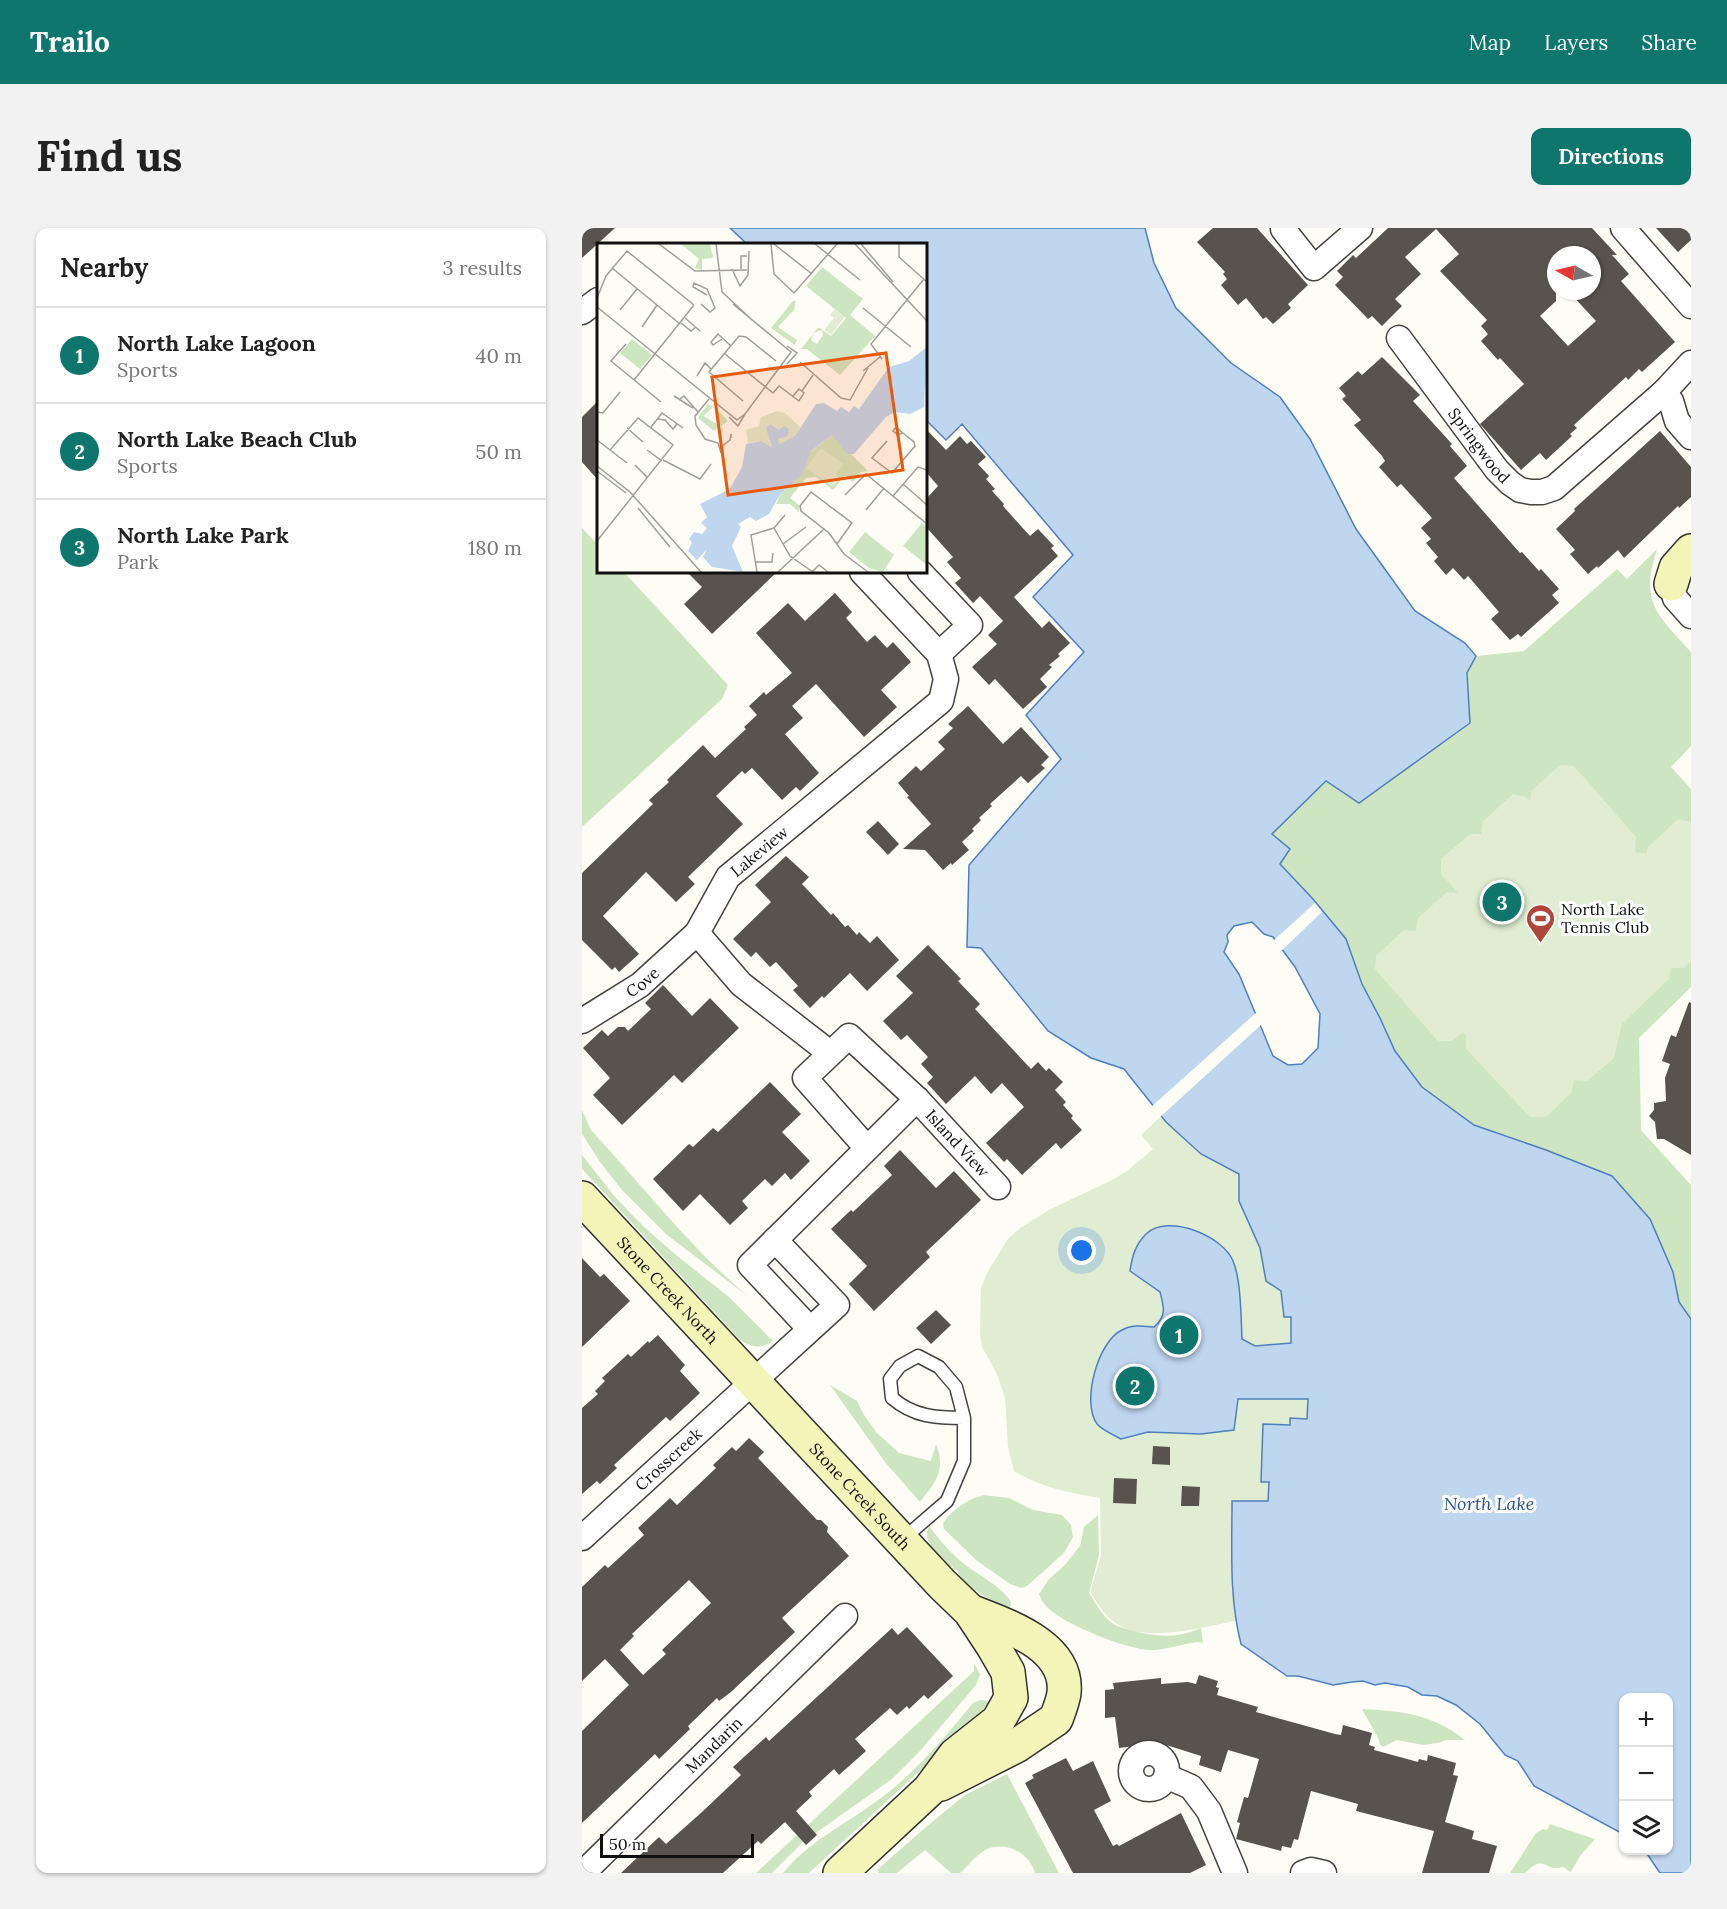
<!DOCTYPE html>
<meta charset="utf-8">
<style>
body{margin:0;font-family:Lora,serif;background:#f2f2f2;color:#222}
.controls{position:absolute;right:18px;bottom:18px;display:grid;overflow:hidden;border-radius:12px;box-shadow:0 2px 4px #0004}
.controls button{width:54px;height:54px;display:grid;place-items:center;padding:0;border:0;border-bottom:2px solid #e0e0e0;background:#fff;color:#222;font:30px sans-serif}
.compass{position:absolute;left:965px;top:18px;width:54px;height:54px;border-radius:50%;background:#fff;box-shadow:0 2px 4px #0004;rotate:278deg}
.scale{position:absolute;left:18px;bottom:15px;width:154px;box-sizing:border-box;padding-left:6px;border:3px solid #101010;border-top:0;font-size:16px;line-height:21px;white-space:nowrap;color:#101010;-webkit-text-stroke:4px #fff;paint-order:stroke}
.you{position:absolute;left:500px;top:1023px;width:21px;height:21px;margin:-15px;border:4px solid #fff;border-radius:50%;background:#1a73e8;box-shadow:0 0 0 9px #1a73e833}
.badge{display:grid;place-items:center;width:39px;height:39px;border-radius:50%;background:#0f766e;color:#fff;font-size:20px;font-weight:700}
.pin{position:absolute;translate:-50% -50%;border:3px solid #fff;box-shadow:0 2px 6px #0006}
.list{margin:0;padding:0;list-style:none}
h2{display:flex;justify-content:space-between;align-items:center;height:78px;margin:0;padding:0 24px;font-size:26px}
h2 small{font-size:20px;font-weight:400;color:#767676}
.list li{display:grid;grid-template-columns:39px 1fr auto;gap:18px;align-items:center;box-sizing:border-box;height:96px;padding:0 24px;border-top:2px solid #e0e0e0}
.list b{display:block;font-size:22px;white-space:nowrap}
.list p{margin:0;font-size:20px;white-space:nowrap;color:#767676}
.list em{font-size:20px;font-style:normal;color:#767676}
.icon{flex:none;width:33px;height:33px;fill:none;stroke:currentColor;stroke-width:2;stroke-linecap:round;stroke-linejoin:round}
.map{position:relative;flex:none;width:1109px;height:1645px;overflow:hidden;border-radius:12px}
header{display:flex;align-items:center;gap:36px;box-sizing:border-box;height:84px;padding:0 30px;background:#0f766e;color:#fff}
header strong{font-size:28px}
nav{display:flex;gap:33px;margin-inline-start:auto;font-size:21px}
.intro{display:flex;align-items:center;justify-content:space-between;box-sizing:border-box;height:144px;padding:0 36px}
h1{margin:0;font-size:42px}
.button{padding:15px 27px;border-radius:12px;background:#0f766e;color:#fff;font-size:21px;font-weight:700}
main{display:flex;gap:36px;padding:0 36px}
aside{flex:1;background:#fff;border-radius:12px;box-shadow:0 2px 4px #0004}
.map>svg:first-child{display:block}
.green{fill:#cee5c1}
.pitch{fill:#e0edd2}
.water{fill:#bfd6ef;stroke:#4f80bd;stroke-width:1.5;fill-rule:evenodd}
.pier{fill:#fefdf5}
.building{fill:#58534e;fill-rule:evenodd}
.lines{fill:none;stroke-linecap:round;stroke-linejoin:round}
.lane-casing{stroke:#434343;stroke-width:15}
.street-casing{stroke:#434343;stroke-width:27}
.secondary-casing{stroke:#323232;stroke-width:36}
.lane{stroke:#fff;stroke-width:12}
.street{stroke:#fff;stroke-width:24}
.secondary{stroke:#f3f5b8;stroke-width:33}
.labels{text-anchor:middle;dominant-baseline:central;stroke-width:6;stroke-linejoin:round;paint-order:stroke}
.street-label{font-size:16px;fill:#101010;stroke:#fff}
.poi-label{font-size:16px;fill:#101010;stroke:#fff;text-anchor:start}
.water-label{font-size:18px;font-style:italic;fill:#285494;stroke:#fff}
.inset-road{fill:none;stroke:#9f9e99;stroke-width:1.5}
.view{fill:#e8590c;fill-opacity:0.15;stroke:#e8590c;stroke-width:3}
.inset-edge{fill:none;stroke:#101010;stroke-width:3}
</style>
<header>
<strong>Trailo</strong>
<nav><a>Map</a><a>Layers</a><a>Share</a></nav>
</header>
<div class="intro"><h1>Find us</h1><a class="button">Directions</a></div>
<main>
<aside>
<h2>Nearby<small>3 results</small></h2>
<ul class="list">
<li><span class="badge">1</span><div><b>North Lake Lagoon</b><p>Sports</p></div><em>40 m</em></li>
<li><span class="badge">2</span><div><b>North Lake Beach Club</b><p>Sports</p></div><em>50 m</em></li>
<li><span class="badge">3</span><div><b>North Lake Park</b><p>Park</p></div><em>180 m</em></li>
</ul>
</aside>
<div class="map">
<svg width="1109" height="1645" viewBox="0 0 1109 1645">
<rect width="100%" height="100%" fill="#fefdf5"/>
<g class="green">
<path d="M0,300L16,317V344H42L146,457L140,471L0,599Z"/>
<path d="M1075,321C1058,375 1074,385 1109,424V518L1089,539L1109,561V759L1057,810L1059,902L1109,957V1091L1097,1074L1091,1044L964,922L892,897L840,859L813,823L798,790L780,756L764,711L698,636L690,606L745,553L777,574L888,495L885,445L894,428L942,423L1035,341L1045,351Z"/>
<path d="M0,882L9,902C61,958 108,1020 167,1069L85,1007L40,962L18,934L0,906Z"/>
<path d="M0,927L33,969L61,998L94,1027L147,1069L191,1113C179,1121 170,1120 158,1112L0,941Z"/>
<path d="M248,1157L275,1173L282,1187L295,1205L317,1225L349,1233L354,1216C364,1242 354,1254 338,1274L303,1234Z"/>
<path d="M402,1267L427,1270L451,1282L480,1287L489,1297L491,1309L482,1325L445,1358L440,1360L428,1356L394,1332L362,1301L361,1295C371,1281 386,1271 402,1267Z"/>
<path d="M516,1287L517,1327L507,1365C514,1375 520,1388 530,1395C535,1399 543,1400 549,1402C573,1409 595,1411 619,1400L621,1415L615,1414C600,1416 584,1422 569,1422C546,1422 484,1397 467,1381C462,1377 459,1371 457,1366L467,1351L482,1338L498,1318L502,1299Z"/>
<path d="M347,1298C356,1310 365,1321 376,1331C389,1343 425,1361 429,1375L427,1383C413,1374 378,1357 375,1342L370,1341L371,1338L368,1339C358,1328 339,1315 347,1298Z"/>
<path d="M392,1435L398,1446L394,1457L338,1523L310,1551L221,1614L190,1645H174L392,1443Z"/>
<path d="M398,1472L407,1473L395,1490L227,1645H201C227,1613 266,1595 299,1570C334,1544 364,1508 391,1475Z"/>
<path d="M780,1481C819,1483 851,1486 883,1512H864L856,1515L841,1517L815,1512L801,1519L798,1517C798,1509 784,1490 780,1481Z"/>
<path d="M425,1546L477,1645H453C448,1625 423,1612 403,1622C394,1627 386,1638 378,1645H369L343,1622L315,1645H296V1641L344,1599L383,1567Z"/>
<path d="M968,1596L1013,1611L998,1628L989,1644L981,1639C962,1645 964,1624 943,1645H928L954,1605L961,1601L965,1602Z"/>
</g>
<g class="pitch">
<path d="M978,537L992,538L1054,609L1053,624L1064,626L1066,619L1096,591L1109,594V733L1102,740H1089L1087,751L1040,796L1032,830L1005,853L992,852L990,864L964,889H948L884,821V808L881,804L870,813H856L793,741L794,728L822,702L834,703L836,690L865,664L876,665L859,646V631L888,606H899L901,593L931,566L943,569L948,573L949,563Z"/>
<path d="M579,888L619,926L658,946L657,973L678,1020L684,1053L699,1063L702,1088H709V1115L689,1116L686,1170L725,1171V1191L708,1197L682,1196L679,1254H687L686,1274L651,1273L650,1340L653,1393C621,1399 559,1417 531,1393C521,1385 515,1375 508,1364L519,1328L518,1270C488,1265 458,1259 432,1243L426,1219L423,1170L415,1146L400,1119L398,1106L399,1060L406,1043L426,1011L438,1000L467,982L530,952L545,943L571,921L559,907Z"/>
</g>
<path class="water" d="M148,0H563L572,35L594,80L649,135L698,169L728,211L774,301L833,383L883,415L894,428L885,445L888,495L777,575L744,553L690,606L708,621L698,636L731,671L764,711L780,756L798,790L813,823L840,859L892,897L964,922L1030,948L1068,991L1091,1044L1097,1074L1109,1091V1645H1078L1063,1623L1086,1622V1470H1042L1041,1606L952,1558L936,1533L923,1527L898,1496L874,1477L855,1468L840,1467L826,1459L803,1455L793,1457L781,1453L770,1454L751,1457L716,1448H705L659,1416C647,1370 650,1321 650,1273H686L687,1254H679L681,1196L708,1197V1190L725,1191L726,1171H656L652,1202L619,1206L566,1204L539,1211C532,1207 520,1202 515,1196C499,1174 516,1113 540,1102C550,1096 561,1098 572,1099C585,1088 582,1079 578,1064L548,1043C550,1029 553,1017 564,1006C586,985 641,1008 651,1033C659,1051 659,1090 660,1111L673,1118L709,1115V1089H702L699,1063L684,1053L678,1020L657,973V946L619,926L584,894L542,841L509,830L466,803L399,720L385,719L387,637L479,531L444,487L502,424L451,369L491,327L380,196L364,212L344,192V16H165ZM670,694L682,706L691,709L713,739L738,786L736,820L720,836L706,837L691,828L657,746L642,724L646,714L645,707L652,698Z"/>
<g class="pier">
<path d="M733,675L740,684L698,724L690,714Z"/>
<path d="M675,784L680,796L577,890L568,880Z"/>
</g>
<g class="building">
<path d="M0,0H33L0,30Z"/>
<path d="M631,0H675L726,57L706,76L709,80L691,96L684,89L681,91L664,70L656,77L639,57L645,51L641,46L643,44L615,14Z"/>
<path d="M806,0H1010L1035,27H1030L1047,46L1039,53L1093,114L1060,144L1057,141L1046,152L1044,149L992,197L995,200L988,206L990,208L964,232L958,225L939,242L898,196L942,156L918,130L916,132L899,113L906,106L899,98L905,92L858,43L877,26L854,1L823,29L839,46L813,71L820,78L800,98L790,88L786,91L753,57L761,49L755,43L771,27L774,30ZM974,27H1010V63H986L1014,93L986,118L958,88L974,73Z"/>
<path d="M1074,0H1109V12L1096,24Z"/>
<path d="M800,129L838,167L831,173L870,216L868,218L885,238L872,250L938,325L940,324L957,343L959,341L977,361L970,367L977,375L939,409L936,406L928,412L909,391L917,384L886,348L882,352L871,340L864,347L852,333L856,329L844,315L849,311L839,300L850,290L819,256L815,259L797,239L803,233L800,228L772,197L779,192L760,171L764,168L757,160L776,143L780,147Z"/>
<path d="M16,173V252L0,234V189Z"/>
<path d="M344,201L364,222L378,208L385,216L389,213L404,229L396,236L407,248L404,251L413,261L410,263L422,276L421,278L448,308L456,301L472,318L469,320L476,328L432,369L460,400L467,393L488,415L476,426L478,428L467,437L470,439L458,451L465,459L441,481L413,451L407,457L390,439L415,416L406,407L421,393L398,368L391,375L373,355L379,350L365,334L371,329L344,299V271L356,258L344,244Z"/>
<path d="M1078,203L1109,239V269L1097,280L1096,278L1042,330L1036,322L1016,340L1015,338L1006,346L988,326L993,322L974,301L993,283L992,281Z"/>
<path d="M105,344H195L130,406L102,376L120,359Z"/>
<path d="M253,365L270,384L264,390L285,414L293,407L305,420L311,414L329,434L299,462L315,479L282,509L234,456L210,478L221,490L203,506L237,545L218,563L214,559L200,572L170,540L163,546L160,543L134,568L161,596L106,649L113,656L94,674L64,644L21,688L57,726L37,744L33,739L30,742L0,712V645L71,576L67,572L87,554L85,552L121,517L133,530L164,501L162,499L175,487L167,478L182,464L184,467L210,445L174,405L206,375L223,393Z"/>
<path d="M386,478L421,516L439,499L467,529L459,537L463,540L446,555L439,548L408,576L410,578L397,590L399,592L390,601L392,603L380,614L387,622L370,637L369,635L361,642L343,622L321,621L349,596L325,569L327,568L316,555L334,538L339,543L363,521L356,514L371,500L366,496Z"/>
<path d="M296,593L317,616L306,627L284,604Z"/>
<path d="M204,628L227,649L220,656L249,687L251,685L263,699L266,697L275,707L277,704L288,715L295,708L317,732L285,763L268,745L242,770L240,768L228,780L211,762L216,758L194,734L188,739L174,724L169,729L151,711L189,674L173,657Z"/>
<path d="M346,717L379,751L376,753L398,776L393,781L449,841L456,834L464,843L467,840L481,854L473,862L484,874L481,877L491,888L489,890L500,902L479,921L474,915L440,947L425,931L422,934L404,915L442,879L420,855L409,866L393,848L364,876L345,855L351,849L339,836L346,829L325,807L319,812L301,793L331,765L314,748Z"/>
<path d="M81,757L110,788L128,770L157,800L100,855L92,847L40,897L11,867L28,850L1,820L20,802L26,808L36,799H43L46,803L69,781L63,775Z"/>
<path d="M1107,774L1109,775V927L1082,911H1075L1073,894L1067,888L1072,882V875L1084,873L1083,850L1088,836L1080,833L1089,807L1094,809Z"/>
<path d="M188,854L219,886L200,904L228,933L209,952L203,945L190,958L183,951L160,973L166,980L148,997L118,966L101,983L71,951L107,916L111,919L131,900L136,904Z"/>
<path d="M318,922L354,960L372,943L399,972L344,1024L348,1029L292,1083L267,1056L285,1038L249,1001L269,982L271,984L310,947L302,938Z"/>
<path d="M0,1030L18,1049L22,1046L48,1073L0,1119Z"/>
<path d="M354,1082L369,1097L349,1116L334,1100Z"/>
<path d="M76,1107L103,1137L98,1143L118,1165L88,1193L84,1189L32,1237L35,1240L18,1256L15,1253L0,1266V1180L16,1166L13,1163L23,1153L20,1150L46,1126L49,1129L66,1113L67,1115Z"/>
<path d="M167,1210L182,1224L176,1230L235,1292H239L246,1299L245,1304L267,1328L200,1390L213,1404L149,1464L137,1473L135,1470L106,1498L108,1501L77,1531L73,1526L0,1595V1503L47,1457L23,1431L0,1453V1359L23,1337L26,1340L62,1307L56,1300L88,1270L95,1277L134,1240L131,1237L150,1219L154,1223ZM107,1352L129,1375L80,1422L84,1426L61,1447L38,1422L52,1408L50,1406Z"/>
<path d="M571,1218L588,1219V1237L570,1236Z"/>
<path d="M532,1250L555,1251L554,1276L531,1275Z"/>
<path d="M600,1258L618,1259L617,1278H599Z"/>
<path d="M325,1399L371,1448L346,1471L342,1467L327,1481L325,1478L315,1487L308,1480L273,1511L284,1523L257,1547L252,1541L227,1564L230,1568L214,1583L235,1607L224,1617L203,1594L179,1616L176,1613L141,1645H39L77,1609L84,1616L120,1584L159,1547L151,1539L184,1509L187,1513L310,1400L316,1407Z"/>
<path d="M617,1447L636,1453L634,1459L637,1460L635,1467L676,1479L674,1484L753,1506L759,1507L761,1497L790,1505L787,1517L793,1519L792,1522L836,1534L837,1531L845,1533L846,1527L874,1535L871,1547L876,1548L863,1594L892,1603L890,1611L915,1618L907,1645H840L852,1603L774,1583L776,1576L729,1563L716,1612L712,1611L709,1620L700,1618L699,1623L654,1611L658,1595L655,1594L662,1569L666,1570L677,1531L646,1522L639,1544L617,1537L619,1528L578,1515L537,1520L533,1489L523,1490V1462L532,1461L531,1455L579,1450V1456L606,1454L614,1456Z"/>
<path d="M484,1530L491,1543L511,1533L529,1573L512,1582L531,1618L535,1616L537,1618L599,1585L624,1637L608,1645H491L443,1555L452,1550L450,1547Z"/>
</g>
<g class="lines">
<defs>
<path id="lane" d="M321,1311L365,1273L382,1233V1190L374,1159L357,1139L336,1128L318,1138L308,1151L310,1170C332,1189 355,1190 382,1190"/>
<g id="street">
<path d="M703,0L701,1L732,40L778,0"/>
<path d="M1041,0L1109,78"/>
<path d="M0,84L16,72"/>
<path id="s1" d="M817,110L915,242L928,255L938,262L949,264H960L972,260L1082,164L1109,135"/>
<path d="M1082,164L1089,173L1095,193L1109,209"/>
<path d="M338,344L388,397L357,426"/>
<path d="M1089,356L1093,370L1109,388"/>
<path d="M115,705L159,756L248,825"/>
<path id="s2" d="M0,793L58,757L115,705L146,649L359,473L364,451L357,426L280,344"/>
<path id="s3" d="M335,871L416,959"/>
<path d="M228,1101L168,1037L335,871L267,808L223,850L284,919"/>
<path id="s4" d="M0,1310L255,1077L193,1012"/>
<circle cx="567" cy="1543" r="18"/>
<path d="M584,1548L609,1559L627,1583L653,1645"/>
<path id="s5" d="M1,1645L263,1388"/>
<path d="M721,1645L729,1642L742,1645"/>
</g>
<g id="secondary">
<path d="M1089,356L1094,340L1109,323"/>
<path id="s6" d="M0,970L360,1356L388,1383L411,1418L426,1444L429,1470L416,1493L373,1527L347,1562L258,1645"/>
<path d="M359,1556L434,1518L474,1491C477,1483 481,1473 482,1465C487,1417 423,1397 388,1383"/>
</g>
</defs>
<use href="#lane" class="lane-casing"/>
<use href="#street" class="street-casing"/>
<use href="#secondary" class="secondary-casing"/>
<use href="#lane" class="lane"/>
<use href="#street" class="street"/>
<use href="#secondary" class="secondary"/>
</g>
<defs>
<symbol id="stadium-pin" viewBox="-11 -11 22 30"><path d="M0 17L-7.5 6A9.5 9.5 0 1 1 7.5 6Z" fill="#b04539" stroke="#fff"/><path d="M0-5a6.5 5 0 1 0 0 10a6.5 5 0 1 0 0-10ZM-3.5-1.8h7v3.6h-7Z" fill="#fff"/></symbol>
</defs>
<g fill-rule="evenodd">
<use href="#stadium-pin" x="942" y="674" width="33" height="45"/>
</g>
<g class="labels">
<g class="street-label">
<text stroke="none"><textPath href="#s1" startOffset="134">Springwood</textPath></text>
<text stroke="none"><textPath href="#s2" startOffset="250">Lakeview</textPath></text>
<text stroke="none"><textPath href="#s2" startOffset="72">Cove</textPath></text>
<text stroke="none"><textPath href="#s3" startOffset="60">Island View</textPath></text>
<text stroke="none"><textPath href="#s6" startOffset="126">Stone Creek North</textPath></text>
<text stroke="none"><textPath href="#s4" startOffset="117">Crosscreek</textPath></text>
<text stroke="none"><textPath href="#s6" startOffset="408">Stone Creek South</textPath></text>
<text stroke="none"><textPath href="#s5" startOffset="183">Mandarin</textPath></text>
</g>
<g class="poi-label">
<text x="979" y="681">North Lake<tspan x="979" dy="18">Tennis Club</tspan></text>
</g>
<g class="water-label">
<text x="907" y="1275">North Lake</text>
</g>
</g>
<g transform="translate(15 15)">
<rect width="330" height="330" fill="#fefdf5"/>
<path d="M84,1H113L116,15L105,16V27L98,25L102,16ZM225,24L266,56L253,72L278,93L243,132L210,106H204L216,91L214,97L220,101L226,92L225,87L216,90L221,85H223L234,93L249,75L209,43ZM196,58H199L197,67L181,84L200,97L198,102L174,85ZM35,96L55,112L43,126L23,110ZM111,161L116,164L106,173L122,182L119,165L131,178L117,188L101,175ZM235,192L271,228L264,229L256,239L248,233L236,247L219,234L209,235L193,255L202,262V269L193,261H179L184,250L204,233L210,212ZM325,280L330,284V322L306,303ZM268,289L297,312L286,329L272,325L252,309Z" fill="#cee5c1"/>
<path d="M238,66L248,74L234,92L227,87L237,75L233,72ZM180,168L188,170L203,184L199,193L176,204L163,198L151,200L149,187L162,183L164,174ZM224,205L247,221L239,231L243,236L236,243L209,225Z" fill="#e0edd2"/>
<path d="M330,104L327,164L313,171L298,169L289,174L257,211H250L235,192L214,208L204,233L184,250L172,271L159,278L153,274L141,281L144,284L135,303L146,329L115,324L106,314L110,306L100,317L91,308L95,299L92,296L97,289L105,291L110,285L104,280L110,274L103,261L133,246L145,224L149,201L164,198L175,204L169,185L173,181L182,187L187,183L192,186L191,193L181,196L182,201L198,193L219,161L227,160L240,168L244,164L252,169L257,163L262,166L292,124L312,118Z" fill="#bfd6ef"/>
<path class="inset-road" d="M62,1L98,28L150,27M119,1L125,49L153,75M174,1L177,31L197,50L240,1M177,1L215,31M218,1L263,37M258,1L330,78M264,1L296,39M302,1V14L330,39M15,25L83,81M135,26L143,43L151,32L152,8M144,26V13H150M0,55L9,33L30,8L97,62M104,61L113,69L118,65L110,46L97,40L96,44L110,52M0,64L140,177L148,171L194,109L136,61M266,65L314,104M23,67L40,46M88,75L103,88M84,80L94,88L99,84M45,84L60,62M125,96L116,102L114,99L121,91L134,103M29,101L14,118L64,159M190,103L200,110L190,121M128,111L176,150M285,116L274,101L327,36M203,119L244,155L253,157L271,125M266,128L283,114M100,133L108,120L114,126M37,137L97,62M205,148L216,132M176,150L182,143L202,158L207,150L202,146L196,153M77,153L96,165M83,156L87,153L101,169M112,156L98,173L99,182L108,196L121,200L124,210M146,158L112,129L142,93L149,94L179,118M0,169L6,170L23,149M132,174L141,183L148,171M61,176L68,177L76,186L80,181M54,184L65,170L86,185M30,185L46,199M0,197L30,220M290,198L275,215L295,230L318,203L317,199L306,190L299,184L296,188L301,192L306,190M124,204L133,197L134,191V195M50,207L65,218M66,217L103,236L114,221M38,222L51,235M0,223L33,249L104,329M0,228L29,250M306,241L330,262M248,252L269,231L330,281M296,253L321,224L330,227M41,265L73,304M269,267L287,245M177,285L193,313L216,329M0,298L76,202L41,175L13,207M186,301L209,284M240,301L255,280L214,249L203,263L204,268L232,290L247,311L271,329M159,319H175L176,310M160,329L154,292L177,285L188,272M181,329L227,286M215,329L222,322L231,329"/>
<path class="view" d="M289,110L306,227L131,252L115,134Z"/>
<rect width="330" height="330" class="inset-edge"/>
</g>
</svg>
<div class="controls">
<button>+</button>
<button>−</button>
<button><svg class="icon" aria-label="layers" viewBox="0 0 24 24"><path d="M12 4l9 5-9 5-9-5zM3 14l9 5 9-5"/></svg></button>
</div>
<svg class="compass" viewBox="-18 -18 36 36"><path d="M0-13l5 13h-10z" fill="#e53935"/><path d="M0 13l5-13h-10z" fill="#767676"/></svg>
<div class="scale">50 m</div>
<div class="you"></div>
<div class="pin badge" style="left:597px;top:1107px">1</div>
<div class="pin badge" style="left:553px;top:1158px">2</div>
<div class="pin badge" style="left:920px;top:674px">3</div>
</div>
</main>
